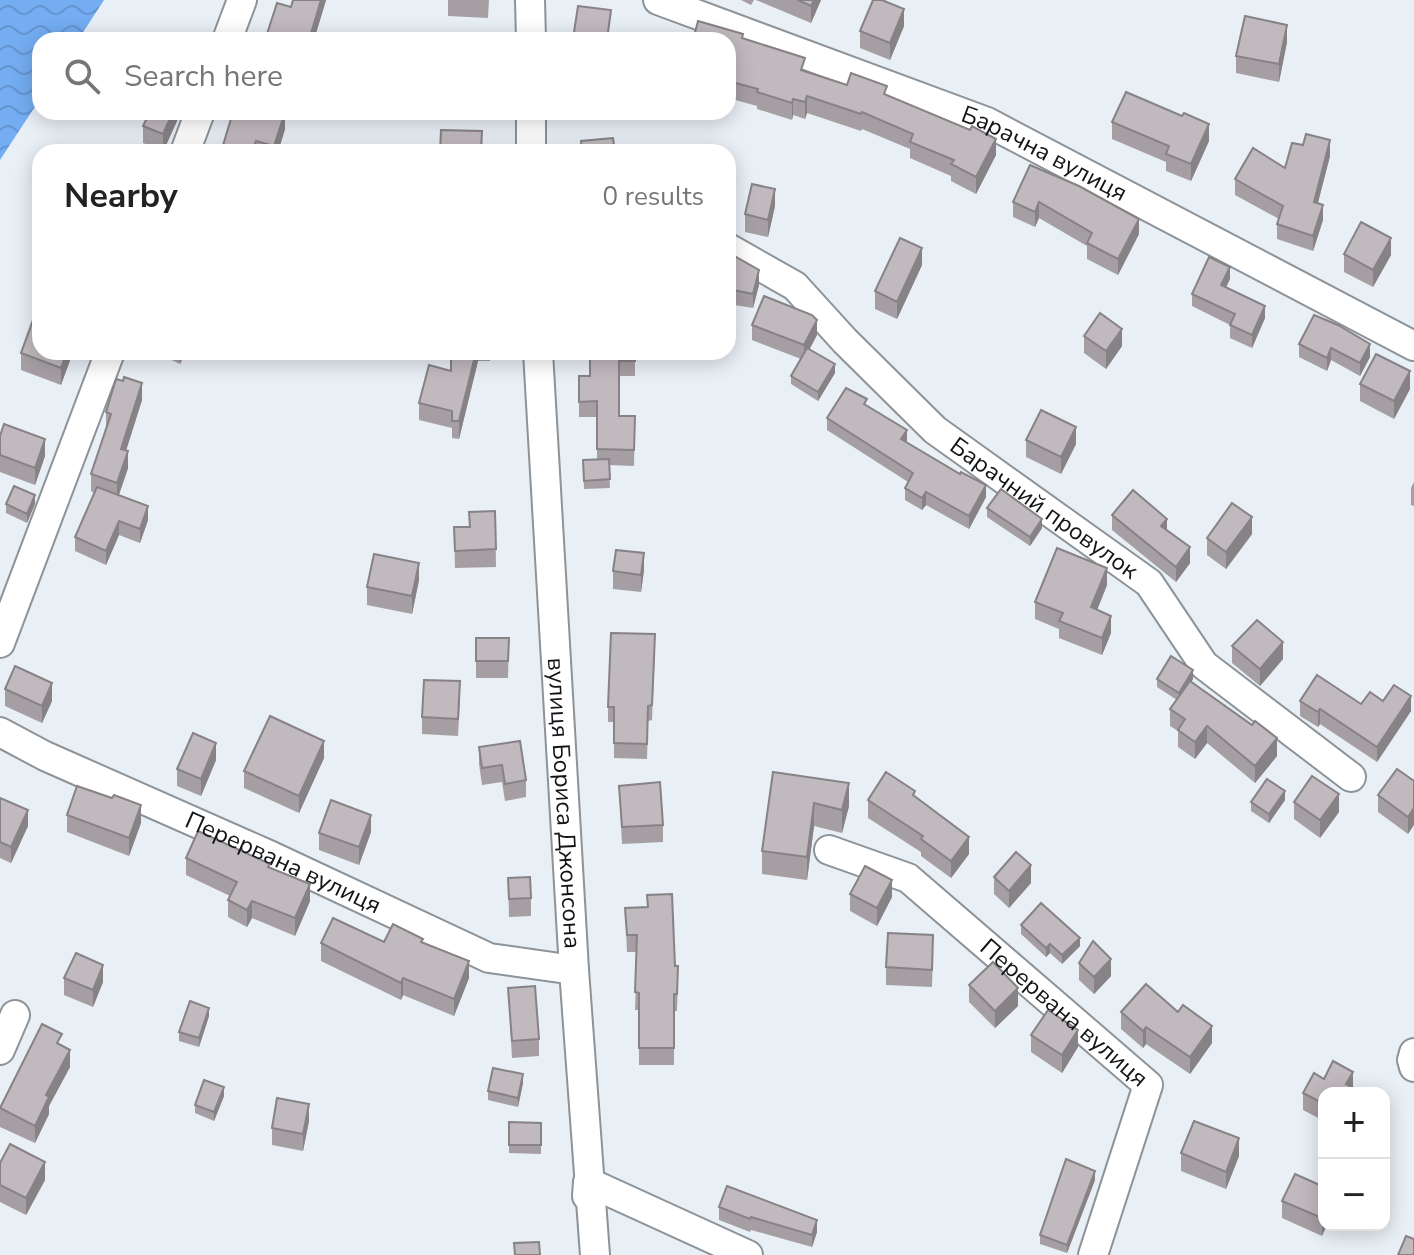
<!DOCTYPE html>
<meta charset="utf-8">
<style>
body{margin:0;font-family:"Nunito Sans",sans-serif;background:#f2f2f2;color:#222}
.controls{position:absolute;right:24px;bottom:24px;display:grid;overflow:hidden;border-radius:16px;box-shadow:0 4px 20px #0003}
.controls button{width:72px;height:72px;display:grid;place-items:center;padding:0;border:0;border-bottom:2px solid #e0e0e0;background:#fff;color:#222;font:40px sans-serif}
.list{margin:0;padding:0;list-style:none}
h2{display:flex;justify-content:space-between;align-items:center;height:104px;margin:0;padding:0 32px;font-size:34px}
h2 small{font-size:26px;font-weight:400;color:#767676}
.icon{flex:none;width:44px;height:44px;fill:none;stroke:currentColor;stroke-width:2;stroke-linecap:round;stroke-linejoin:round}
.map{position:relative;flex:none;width:1414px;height:1255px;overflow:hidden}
.search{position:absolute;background:#fff;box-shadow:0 4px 20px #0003;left:32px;top:32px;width:704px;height:88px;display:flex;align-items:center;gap:20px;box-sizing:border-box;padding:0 28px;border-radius:24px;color:#767676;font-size:30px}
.panel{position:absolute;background:#fff;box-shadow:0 4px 20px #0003;left:32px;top:144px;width:704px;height:216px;border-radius:24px}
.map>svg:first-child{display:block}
.water{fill:url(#water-waves)}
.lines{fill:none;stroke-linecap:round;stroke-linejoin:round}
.minor-casing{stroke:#8c9399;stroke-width:32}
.minor{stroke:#fff;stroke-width:28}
.wall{fill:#a59fa3}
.shaded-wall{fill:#868285}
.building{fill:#c0b9be;stroke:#868285;stroke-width:2}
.labels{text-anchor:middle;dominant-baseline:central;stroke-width:6;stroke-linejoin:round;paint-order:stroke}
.street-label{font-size:24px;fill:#121417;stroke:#f9fcfe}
</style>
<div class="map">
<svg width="1414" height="1255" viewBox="0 0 1414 1255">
<defs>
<pattern id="water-waves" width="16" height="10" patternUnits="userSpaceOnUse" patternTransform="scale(2)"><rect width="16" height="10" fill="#74adf2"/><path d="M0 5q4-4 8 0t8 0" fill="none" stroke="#6394cf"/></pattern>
</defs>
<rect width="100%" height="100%" fill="#e8eff5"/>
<path class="water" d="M0,0H104L78,40H40V99L0,160Z"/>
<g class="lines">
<defs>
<g id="minor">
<path d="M530,0L531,40"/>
<path id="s1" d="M658,0L987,122L1414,346"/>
<path d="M227,40L242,0"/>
<path d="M531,112V152"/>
<path d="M185,152L200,112"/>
<path id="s2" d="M728,248L795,286L845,341L935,430L1149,583L1204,665L1351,777"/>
<path id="s3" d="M538,352L574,970L595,1255"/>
<path d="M0,643L110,352"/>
<path id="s4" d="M0,732L45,756L269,855L489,958L574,970"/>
<path id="s5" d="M829,850L908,878L1148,1085L1093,1255"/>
<path d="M0,1050L15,1015"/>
<path d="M1414,1053L1412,1060L1414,1067"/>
<path d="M587,1196L588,1182L748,1255"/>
</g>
</defs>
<use href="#minor" class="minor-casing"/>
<use href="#minor" class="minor"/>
</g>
<g class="wall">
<path d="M293,0H326L314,40H267V34L291,7Z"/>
<path d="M448,0H489L488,18L448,16Z"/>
<path d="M741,0H754L751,5Z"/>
<path d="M756,0H821L811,23Z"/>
<path d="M904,26L890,60L860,48V31Z"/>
<path d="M743,38L805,71L847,85L887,95L996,155L976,194L951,181V176L910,158V149L862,129L861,131L807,113L805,119L793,115L792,120L757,109V106L728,98V40Z"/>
<path d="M1287,42L1279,82L1236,73V56Z"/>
<path d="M181,112L163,152L143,143V126Z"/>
<path d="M577,112H601V116L577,114Z"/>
<path d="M1112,122L1209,141L1191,181L1166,171V162L1112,139Z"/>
<path d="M285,129L278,152H221Z"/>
<path d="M1330,156L1318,203L1323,220L1313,251L1277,239V224L1279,219L1235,195V179Z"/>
<path d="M1030,165L1139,234L1118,275L1087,259V246L1039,218L1035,227L1013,217V202Z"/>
<path d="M775,206L768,237L745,232V214Z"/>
<path d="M1344,254L1391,255L1373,287L1344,272Z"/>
<path d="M728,256L759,285L753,308L728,304Z"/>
<path d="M922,265L897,319L875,309V291Z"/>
<path d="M1230,279L1226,287L1265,318L1252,348L1230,338V325L1192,306V294Z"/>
<path d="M1314,315L1370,357L1360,376L1331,360L1327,371L1299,357V344Z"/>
<path d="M752,325L817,335L809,349L835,373L818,401L791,384V376L801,359L752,340Z"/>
<path d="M1084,336L1122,346L1106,369L1084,353Z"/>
<path d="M40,352H73L61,385L21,370V353Z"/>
<path d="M155,352H185L180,364Z"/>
<path d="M450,352H490V361H478L459,439L452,438V428L419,420V403L451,371Z"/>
<path d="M635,352V376H619V416H635L634,466L609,465L610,488L584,489L583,460L597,459V417H579V376H590Z"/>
<path d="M1360,384L1410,389L1394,419L1360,401Z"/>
<path d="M142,400L126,451L128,468L119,495L148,520L140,543L119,535L106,565L75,551V537L94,493L91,491V474L106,430V412Z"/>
<path d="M867,405L907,442L986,497L969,529L926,505L922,510L905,500V488L908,482L827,430V418Z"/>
<path d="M0,436L45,456L35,485L0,472Z"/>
<path d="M1026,440L1076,444L1061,474L1026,457Z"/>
<path d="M1414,482V506L1411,505V488Z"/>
<path d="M6,504H35L27,523L6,513Z"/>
<path d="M987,508L1042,528L1030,546L987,517Z"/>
<path d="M495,511L496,567L455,568L454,527H469Z"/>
<path d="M1112,515L1167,531L1190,563L1176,582L1112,530Z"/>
<path d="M1252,534L1226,569L1207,555V538Z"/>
<path d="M644,570L641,592L613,589V571Z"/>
<path d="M419,580L412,614L367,605V587Z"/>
<path d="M1107,585L1097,610L1111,633L1102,655L1059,638V629L1035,619V602Z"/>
<path d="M476,638H509L508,678H476Z"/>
<path d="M1232,646L1283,659L1260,686L1232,663Z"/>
<path d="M655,649L652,720L648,721L647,759L614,758V722H608V707Z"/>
<path d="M1157,679H1193L1191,682L1277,756L1255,783L1207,743L1195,759L1178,747V731L1170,726V709L1177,700L1157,687Z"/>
<path d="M5,689L52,701L42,723L5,706Z"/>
<path d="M460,699L458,736L422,734V717Z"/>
<path d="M1300,701L1361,704L1383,701L1411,711L1377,762L1320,724L1318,727L1300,716Z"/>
<path d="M479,747L526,780V797L505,801L502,782L482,785L479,764Z"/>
<path d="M324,758L299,813L244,788V771Z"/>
<path d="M216,760L201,796L177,786V769Z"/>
<path d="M773,772L849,806L842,833L814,826L807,880L762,874V851Z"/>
<path d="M1414,781L1408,834L1378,812V795Z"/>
<path d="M619,786L663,825V842L622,844Z"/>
<path d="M915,797L969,854L951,878L921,856V852L868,818V800Z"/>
<path d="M0,798L28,826L11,863L0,858Z"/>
<path d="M1285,800L1269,823L1251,811V802Z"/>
<path d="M1294,802L1339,812L1320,838L1294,819Z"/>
<path d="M67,815L141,823L129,856L67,832Z"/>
<path d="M371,832L359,865L319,850V833Z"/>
<path d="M186,858L270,868L310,901L295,936L252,918L247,927L228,917V900L230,896L186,875Z"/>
<path d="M994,877L1031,883L1009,908L994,894Z"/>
<path d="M508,878L531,898V916L509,917Z"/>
<path d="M850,894L892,897L877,926L850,911Z"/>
<path d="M647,895L675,966L678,984L677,1011H674V1065H639V1010H635L637,952H627L625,908L647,907Z"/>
<path d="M1021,925L1080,946L1062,964L1050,953L1046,957L1021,934Z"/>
<path d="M384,942L423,943L469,978L454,1016L403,995L401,1000L321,961V943Z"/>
<path d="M933,953L932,987L886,985V967Z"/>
<path d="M1079,963L1111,976L1094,994L1079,980Z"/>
<path d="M64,978L103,982L93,1007L64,995Z"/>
<path d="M969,985L1018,1006L995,1028L969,1002Z"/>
<path d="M508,988L539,1039V1056L512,1058Z"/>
<path d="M1121,1012L1212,1043L1190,1074L1146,1044L1143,1048L1121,1029Z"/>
<path d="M209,1016L199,1047L179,1041V1032Z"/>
<path d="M1031,1035L1078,1047L1062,1073L1031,1052Z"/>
<path d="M62,1046L70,1067L49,1106V1114L35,1143L0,1127V1108Z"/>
<path d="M1324,1079L1353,1088L1324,1093V1121L1303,1110V1093Z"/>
<path d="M523,1083L518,1107L488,1100V1091Z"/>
<path d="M224,1096L214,1121L195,1113V1105Z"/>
<path d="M309,1121L303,1151L272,1145V1128Z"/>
<path d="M509,1122L541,1123V1154L509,1153Z"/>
<path d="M1181,1153L1239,1156L1226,1189L1181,1171Z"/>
<path d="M0,1163L45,1180L26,1215L0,1202Z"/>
<path d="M1095,1180L1067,1253L1040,1244V1235Z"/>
<path d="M1324,1187L1322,1236L1282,1218V1201Z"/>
<path d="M719,1207L817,1232L812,1247L751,1230L750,1232L719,1220Z"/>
</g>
<g class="shaded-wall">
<path d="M321,0H326L314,40H309Z"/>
<path d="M814,0H821L811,23V6Z"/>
<path d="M904,9V26L890,60V43Z"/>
<path d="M1287,25V42L1279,82V64Z"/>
<path d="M807,96V113L805,119V102Z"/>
<path d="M793,99V115L792,120V103Z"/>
<path d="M173,112H181L163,152V134Z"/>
<path d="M285,112V129L278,152H274V146Z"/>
<path d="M1209,124V141L1191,181V164Z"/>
<path d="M996,139V155L976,194V177Z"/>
<path d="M1330,140V156L1314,217V202Z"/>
<path d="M775,189V206L768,237V220Z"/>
<path d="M1039,202V218L1035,227V212Z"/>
<path d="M1323,205V220L1313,251V236Z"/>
<path d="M1139,219V234L1118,275V259Z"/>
<path d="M1391,238V255L1373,287V270Z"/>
<path d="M922,248V265L897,319V302Z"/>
<path d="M1230,267V279L1221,298V285Z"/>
<path d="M759,270V285L753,308V294Z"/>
<path d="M1265,306V318L1252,348V335Z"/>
<path d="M817,320V335L804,360V345Z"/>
<path d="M1122,329V346L1106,369V351Z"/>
<path d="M1370,344V357L1360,376V363Z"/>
<path d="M1331,348V360L1327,371V358Z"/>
<path d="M67,352H73L61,385V368Z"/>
<path d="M180,352H185L180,364Z"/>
<path d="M476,352H478V361L459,439V421Z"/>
<path d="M835,364V373L818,401V392Z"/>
<path d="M1410,371V389L1394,419V401Z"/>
<path d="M142,383V400L121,466V449Z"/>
<path d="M1076,427V444L1061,474V457Z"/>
<path d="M907,430V442L901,439Z"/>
<path d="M45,439V456L35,485V468Z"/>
<path d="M128,451V468L117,500V483Z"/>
<path d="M986,485V497L969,529V516Z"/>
<path d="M926,492V505L922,510V498Z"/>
<path d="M35,495V504L27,523V514Z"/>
<path d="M148,506V520L140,543V529Z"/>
<path d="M1252,517V534L1226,569V552Z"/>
<path d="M1042,519V528L1030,546V537Z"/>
<path d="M1167,519V534L1161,526Z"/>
<path d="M119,521V535L106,565V551Z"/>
<path d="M1190,547V563L1176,582V567Z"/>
<path d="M644,553V570L641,592V575Z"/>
<path d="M419,563V580L412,614V596Z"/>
<path d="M1107,568V585L1091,625V607Z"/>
<path d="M1111,616V633L1102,655V638Z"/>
<path d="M1283,642V659L1260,686V669Z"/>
<path d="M1193,670V679L1179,701V693Z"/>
<path d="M52,683V701L42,723V706Z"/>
<path d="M1411,696V711L1377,762V747Z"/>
<path d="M1320,709V724L1318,727V712Z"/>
<path d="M1207,726V743L1195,759V742Z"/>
<path d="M1277,738V756L1255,783V766Z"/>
<path d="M324,741V758L299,813V796Z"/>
<path d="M216,743V760L201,796V779Z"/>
<path d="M849,783V806L842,833V810Z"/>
<path d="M1285,791V800L1269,823V814Z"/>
<path d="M1339,794V812L1320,838V820Z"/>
<path d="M814,803V826L807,880V857Z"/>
<path d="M141,805V823L129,856V838Z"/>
<path d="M1414,808V825L1408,834V817Z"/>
<path d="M28,810V826L11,863V847Z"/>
<path d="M371,815V832L359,865V847Z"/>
<path d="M969,837V854L951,878V861Z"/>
<path d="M1031,865V883L1009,908V891Z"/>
<path d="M892,880V897L877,926V908Z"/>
<path d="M310,884V901L295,936V918Z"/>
<path d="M252,901V918L247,927V910Z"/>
<path d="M1080,938V946L1062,964V955Z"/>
<path d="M1050,944V953L1046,957V948Z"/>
<path d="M1111,959V976L1094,994V977Z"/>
<path d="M469,961V978L454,1016V999Z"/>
<path d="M103,965V982L93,1007V990Z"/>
<path d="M403,978V995L401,1000V983Z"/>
<path d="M1018,988V1006L995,1028V1011Z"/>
<path d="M209,1008V1016L199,1047V1038Z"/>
<path d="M1212,1026V1043L1190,1074V1057Z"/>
<path d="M1146,1027V1044L1143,1048V1031Z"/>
<path d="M1078,1030V1047L1062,1073V1055Z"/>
<path d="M70,1050V1067L49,1106V1114L35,1143V1126L46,1095Z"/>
<path d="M1353,1072V1089L1346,1084Z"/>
<path d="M523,1074V1083L518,1107V1098Z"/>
<path d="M224,1087V1096L214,1121V1112Z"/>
<path d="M309,1104V1121L303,1151V1134Z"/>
<path d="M1239,1138V1156L1226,1189V1172Z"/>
<path d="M45,1162V1180L26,1215V1198Z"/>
<path d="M1095,1171V1180L1067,1253V1245Z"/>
<path d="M1324,1214V1225H1327L1322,1236V1218Z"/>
<path d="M817,1220V1232L812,1247V1235Z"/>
</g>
<g class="building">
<path d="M293,0H321L309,40H288L267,34L277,3L291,7Z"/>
<path d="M798,0H814L811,6Z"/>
<path d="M873,0H882L904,9L890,43L860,31Z"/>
<path d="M578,6L611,10L607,40L573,39Z"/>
<path d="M1245,16L1287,25L1279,64L1236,56Z"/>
<path d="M698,21L743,34L742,38L805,58L801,70L847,85L851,73L887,86L884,94L970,130L972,126L996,139L976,177L951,164L954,160L910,142L913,134L862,112L861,114L807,96L805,102L793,99L792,103L757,92L758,89L728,81V40H693Z"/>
<path d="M1126,92L1182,116L1184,113L1209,124L1191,164L1166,154L1169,146L1112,122Z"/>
<path d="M150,112H173L163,134L143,126Z"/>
<path d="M233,112H285L274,146L256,141L252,152H221Z"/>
<path d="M441,130L482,131L481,152H440Z"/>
<path d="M1306,134L1330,140L1314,202L1323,205L1313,236L1277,224L1283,206L1235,179L1253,148L1285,168L1292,143L1303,145Z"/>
<path d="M613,138L615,152H582L581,141Z"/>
<path d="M1030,165L1079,186L1139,219L1118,259L1087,243L1092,233L1039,202L1035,212L1013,202Z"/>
<path d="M752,184L775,189L768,220L745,214Z"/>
<path d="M1361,222L1391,238L1373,270L1344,254Z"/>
<path d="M900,238L922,248L897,302L875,291Z"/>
<path d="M728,256L736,257L759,270L753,294L728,289Z"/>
<path d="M1209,257L1230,267L1221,285L1265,306L1252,335L1230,325L1235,314L1192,294Z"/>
<path d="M764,296L812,315L817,320L804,345L752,325Z"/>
<path d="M36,312L40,314V352H67L61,368L21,353Z"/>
<path d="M1100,313L1122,329L1106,351L1084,336Z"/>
<path d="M1314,315L1338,325L1370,344L1360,363L1331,348L1327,358L1299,344Z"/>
<path d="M807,348L835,364L818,392L791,376Z"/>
<path d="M451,352H476L459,421H452V411L419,403L429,365L451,371Z"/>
<path d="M590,352H635V361H619V416H635L634,450L597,449V401L579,402V376H590Z"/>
<path d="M1376,354L1410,371L1394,401L1360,384Z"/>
<path d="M124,377L142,383L121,449L128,451L117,483L91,474L111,414L106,412L116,379L123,381Z"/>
<path d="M846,388L867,399L864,404L907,430L901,439L960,474L961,472L986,485L969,516L926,492L922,498L905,488L913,473L827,418Z"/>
<path d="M1041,410L1076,427L1061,457L1026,440Z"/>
<path d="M4,424L45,439L35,468L0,455V436Z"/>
<path d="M609,459L610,479L584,481L583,460Z"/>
<path d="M14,486L35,495L27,514L6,504Z"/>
<path d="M97,487L148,506L140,529L119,521L106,551L75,537Z"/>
<path d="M1001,489L1042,519L1030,537L987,508Z"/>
<path d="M1133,490L1167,519L1161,526L1190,547L1176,567L1112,515Z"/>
<path d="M1232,503L1252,517L1226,552L1207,538Z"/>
<path d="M495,511L496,549L455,551L454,527H470L469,512Z"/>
<path d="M1057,548L1107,568L1091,607L1111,616L1102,638L1059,621L1063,613L1035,602Z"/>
<path d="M616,550L644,553L641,575L613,571Z"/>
<path d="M374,554L419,563L412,596L367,587Z"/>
<path d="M1257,620L1283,642L1260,669L1232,646Z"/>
<path d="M611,633L655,634L652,705L648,706L647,744L614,743V707H608Z"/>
<path d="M476,638H509L508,661H476Z"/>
<path d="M1171,656L1193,670L1179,693L1157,679Z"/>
<path d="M15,666L52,683L42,706L5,689Z"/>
<path d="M1317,675L1361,704L1370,692L1383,701L1394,685L1411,696L1377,747L1320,709L1318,712L1300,701Z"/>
<path d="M424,680L460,681L458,719L422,717Z"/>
<path d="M1190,681L1252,725L1255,721L1277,738L1255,766L1207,726L1195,742L1178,730L1185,719L1170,709Z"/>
<path d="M270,716L324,741L299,796L244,771Z"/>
<path d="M193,733L216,743L201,779L177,769Z"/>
<path d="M520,741L526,780L505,784L502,765L482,768L479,747Z"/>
<path d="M1397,769L1414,781V808L1408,817L1378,795Z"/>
<path d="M773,772L849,783L842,810L814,803L807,857L762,851Z"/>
<path d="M886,772L915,791L913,795L969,837L951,861L921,839L923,836L868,800Z"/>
<path d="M1312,776L1339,794L1320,820L1294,802Z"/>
<path d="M1267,779L1285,791L1269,814L1251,802Z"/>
<path d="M660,782L663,825L622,827L619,786Z"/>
<path d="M77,786L112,798L114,795L141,805L129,838L67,815Z"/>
<path d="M0,798L28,810L11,847L0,842Z"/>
<path d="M331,800L371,815L359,847L319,833Z"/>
<path d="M198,831L270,864L268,867L310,884L295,918L252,901L247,910L228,900L237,882L186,858Z"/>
<path d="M1016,852L1031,865L1009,891L994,877Z"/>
<path d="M865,866L892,880L877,908L850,894Z"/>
<path d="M530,877L531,898L509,899L508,878Z"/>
<path d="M672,894L675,966H678L677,994H674V1048H639V993L635,992L637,935H627L625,908L648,907L647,895Z"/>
<path d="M1041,903L1080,938L1062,955L1050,944L1046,948L1021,925Z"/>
<path d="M333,918L384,942L393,924L423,939L421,942L469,961L454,999L403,978L401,983L321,943Z"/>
<path d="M888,933L933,935L932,970L886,967Z"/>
<path d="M1093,941L1111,959L1094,977L1079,963Z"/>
<path d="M76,953L103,965L93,990L64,978Z"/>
<path d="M993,962L1018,988L995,1011L969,985Z"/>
<path d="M1146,984L1178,1012L1183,1005L1212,1026L1190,1057L1146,1027L1143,1031L1121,1012Z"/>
<path d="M535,986L539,1039L512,1041L508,988Z"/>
<path d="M190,1001L209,1008L199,1038L179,1032Z"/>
<path d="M1048,1010L1078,1030L1062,1055L1031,1035Z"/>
<path d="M42,1024L62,1034L57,1043L70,1050L46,1095L49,1097L35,1126L0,1108Z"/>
<path d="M1333,1061L1353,1072L1346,1084L1361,1092L1324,1093V1104L1303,1093L1314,1073L1324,1079Z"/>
<path d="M493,1068L523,1074L518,1098L488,1091Z"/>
<path d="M204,1080L224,1087L214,1112L195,1105Z"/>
<path d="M277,1098L309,1104L303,1134L272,1128Z"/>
<path d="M1194,1121L1239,1138L1226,1172L1181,1153Z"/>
<path d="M509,1122L541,1123V1145H509Z"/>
<path d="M10,1144L45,1162L26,1198L0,1185V1163Z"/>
<path d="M1066,1159L1095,1171L1067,1245L1040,1235Z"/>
<path d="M1295,1174L1324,1187V1214L1322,1218L1282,1201Z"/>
<path d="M727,1186L817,1220L812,1235L751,1217L750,1219L719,1207Z"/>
<path d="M1406,1236L1414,1239V1255H1398Z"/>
<path d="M539,1242L540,1255H515L514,1243Z"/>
</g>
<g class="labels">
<g class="street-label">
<text stroke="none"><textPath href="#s1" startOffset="416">Барачна вулиця</textPath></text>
<text stroke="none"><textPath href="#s2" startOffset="412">Барачний провулок</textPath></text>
<text stroke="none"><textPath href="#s3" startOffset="452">вулиця Бориса Джонсона</textPath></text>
<text stroke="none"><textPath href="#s4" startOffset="312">Перервана вулиця</textPath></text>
<text stroke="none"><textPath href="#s5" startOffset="290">Перервана вулиця</textPath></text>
</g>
</g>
</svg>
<div class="controls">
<button>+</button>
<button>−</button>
</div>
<div class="search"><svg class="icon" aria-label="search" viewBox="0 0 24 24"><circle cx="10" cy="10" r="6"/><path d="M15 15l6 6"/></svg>Search here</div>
<section class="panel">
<h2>Nearby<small>0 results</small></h2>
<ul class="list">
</ul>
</section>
</div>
